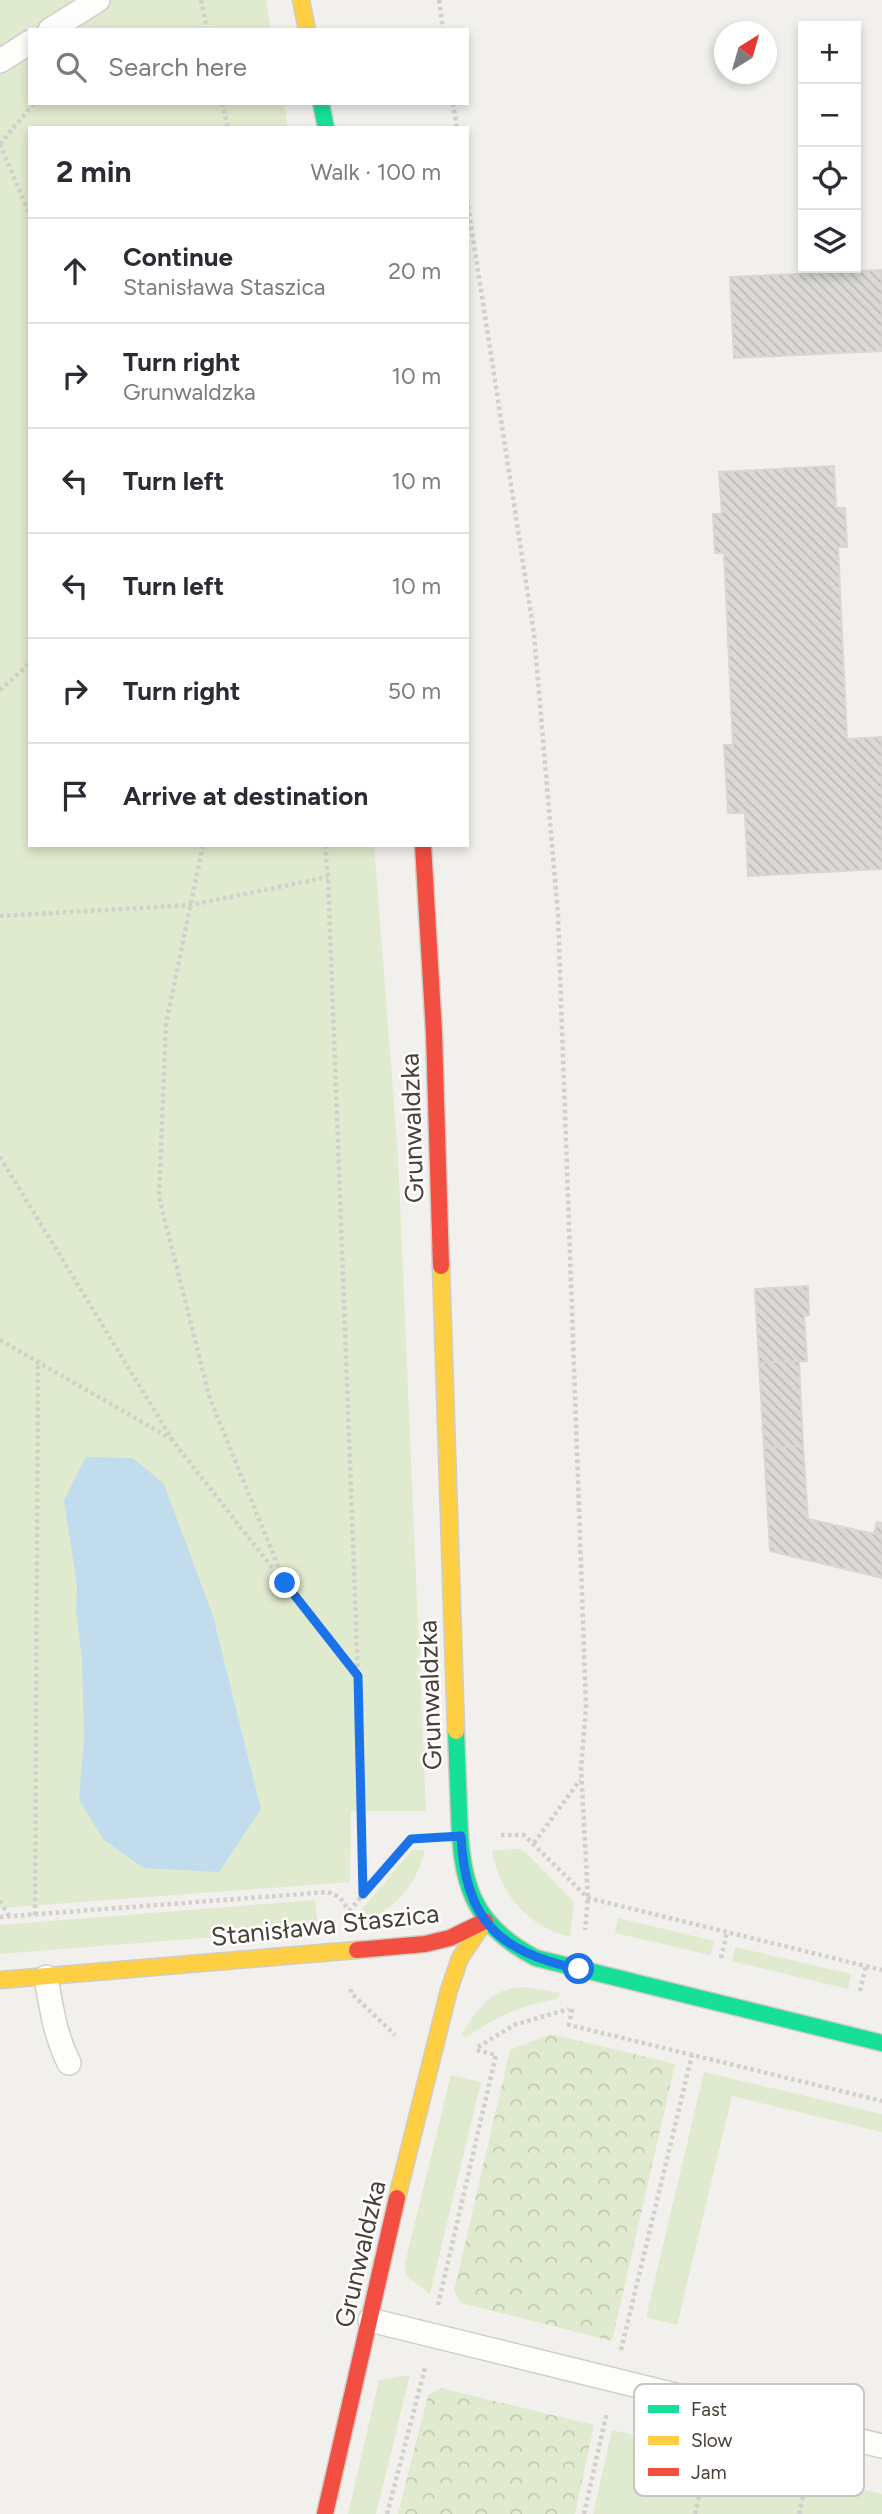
<!DOCTYPE html>
<meta charset="utf-8">
<style>
body{margin:0;font-family:Figtree,sans-serif;background:#f7f7f7;color:#2b2b33}
.controls{position:absolute;right:21px;top:21px;display:grid;overflow:hidden;border-radius:0px;box-shadow:0 4px 10px #0003}
.controls button{width:63px;height:63px;display:grid;place-items:center;padding:0;border:0;border-bottom:2px solid #e1e1e2;background:#fff;color:#2b2b33;font:35px sans-serif}
.compass{position:absolute;left:714px;top:21px;width:63px;height:63px;border-radius:50%;background:#fff;box-shadow:0 4px 10px #0003;rotate:37deg}
.stop{position:absolute;width:21px;height:21px;margin:-16px;border:5px solid #1a73e8;border-radius:50%;background:#fff}
.stop.end{background:#1a73e8;border-color:#fff;box-shadow:0 2px 7px #0008}
.list{margin:0;padding:0;list-style:none}
h2{display:flex;justify-content:space-between;align-items:center;height:91px;margin:0;padding:0 28px;font-size:30px}
h2 small{font-size:23px;font-weight:400;color:#7c7c81}
.list li{display:grid;grid-template-columns:46px 1fr auto;gap:21px;align-items:center;box-sizing:border-box;height:105px;padding:0 28px;border-top:2px solid #e1e1e2}
.list b{display:block;font-size:26px;white-space:nowrap}
.list p{margin:0;font-size:23px;white-space:nowrap;color:#7c7c81}
.list em{font-size:23px;font-style:normal;color:#7c7c81}
.icon{flex:none;width:38px;height:38px;fill:none;stroke:currentColor;stroke-width:2;stroke-linecap:round;stroke-linejoin:round}
.map{position:relative;flex:none;width:882px;height:2514px;overflow:hidden}
.search{position:absolute;background:#fff;box-shadow:0 4px 10px #0003;left:28px;top:28px;width:441px;height:77px;display:flex;align-items:center;gap:18px;box-sizing:border-box;padding:0 24px;border-radius:0px;color:#7c7c81;font-size:26px}
.panel{position:absolute;background:#fff;box-shadow:0 4px 10px #0003;left:28px;top:126px;width:441px;height:721px;border-radius:0px}
.map>svg:first-child{display:block}
.green{fill:#e0eace}
.forest{fill:url(#forest-crowns)}
.water{fill:#c0dced}
.building{fill:url(#building-back-hatch);stroke:#dad7d2;stroke-width:2}
.lines{fill:none;stroke-linecap:round;stroke-linejoin:round}
.lane-casing{stroke:#d0ceca;stroke-width:26}
.fast-casing{stroke:#d0cdc4;stroke-width:19}
.slow-casing{stroke:#d0cdc4;stroke-width:19}
.jam-casing{stroke:#d0cdc4;stroke-width:19}
.path{stroke:#d2d0cb;stroke-width:4.5;stroke-dasharray:3.5 3.5;stroke-linecap:butt}
.lane{stroke:#fdfdfc;stroke-width:23}
.fast{stroke:#16e098;stroke-width:16}
.slow{stroke:#ffcf43;stroke-width:16}
.jam{stroke:#f24e42;stroke-width:16}
.route{stroke:#1a73e8;stroke-width:9}
.labels{text-anchor:middle;dominant-baseline:central;stroke-width:5;stroke-linejoin:round;paint-order:stroke}
.street-label{font-size:26px;fill:#484138;stroke:#fff}
.key{fill:#fff;stroke:#c8c6c3;stroke-width:2}
.key-label{font-size:19px;fill:#484138}
</style>
<div class="map">
<svg width="882" height="2514" viewBox="0 0 882 2514">
<defs>
<pattern id="forest-crowns" width="20" height="18" patternUnits="userSpaceOnUse" patternTransform="scale(1.75)"><rect width="20" height="18" fill="#e0eace"/><path d="M2 6a3 3 0 1 1 6 0M12 15a3 3 0 1 1 6 0" fill="none" stroke="#c2cab2"/></pattern>
<pattern id="building-back-hatch" width="6" height="6" patternUnits="userSpaceOnUse" patternTransform="scale(1.75)"><rect width="6" height="6" fill="#dbd9d5"/><path d="M-1 5l2 2M0 0l6 6M5-1l2 2" fill="none" stroke="#bdbbb8"/></pattern>
</defs>
<rect width="100%" height="100%" fill="#f2f0ec"/>
<g class="green">
<path d="M0,0H266L271,30H30V103H284L288,128H30V845H374L398,1155L426,1811H351L350,1882L0,1908Z"/>
<path d="M522,1849L574,1902L570,1937C528,1927 498,1892 492,1850Z"/>
<path d="M412,1850H425C416,1886 395,1910 359,1923V1913Z"/>
<path d="M315,1900L318,1929L0,1954V1925Z"/>
<path d="M618,1918L714,1941L710,1955L615,1933Z"/>
<path d="M735,1947L851,1974L848,1989L732,1961Z"/>
<path d="M526,1987L560,1993L558,1999C521,2005 498,2016 466,2037L461,2035C478,2008 491,1987 526,1987Z"/>
<path d="M704,2072L882,2114V2132L732,2096L677,2325L646,2317Z"/>
<path d="M451,2075L481,2082L430,2294L406,2276L405,2263Z"/>
<path d="M410,2375L376,2514H348L379,2380Z"/>
<path d="M612,2430L882,2494V2514H593Z"/>
</g>
<g class="forest">
<path d="M551,2034L675,2064L612,2341L461,2303L454,2291L510,2050Z"/>
<path d="M441,2388L594,2425L575,2514H398L428,2395Z"/>
</g>
<path class="water" d="M86,1457L133,1458L164,1484L213,1616L261,1809L219,1872L144,1868L104,1840L79,1800L84,1739L82,1658L76,1611L77,1585L64,1500Z"/>
<g class="building">
<path d="M882,270V351L734,358L730,277Z"/>
<path d="M834,466L836,508H845L847,547H838L847,739L882,737V869L748,876L745,813H728L724,745H733L724,553H715L713,514H722L719,472Z"/>
<path d="M808,1286L809,1315L804,1316L807,1361L759,1363L755,1289Z"/>
<path d="M799,1361L803,1446L764,1448L759,1363Z"/>
<path d="M803,1446L808,1519L874,1534L877,1522L882,1523V1578L770,1551L764,1448Z"/>
</g>
<g class="lines">
<defs>
<g id="lane">
<path d="M50,30L98,0"/>
<path d="M0,61L30,42"/>
<path d="M46,1977C51,2007 55,2035 69,2063"/>
<path d="M370,2320L882,2446"/>
</g>
<g id="fast">
<path d="M321,103L326,128"/>
<path d="M456,1731C457,1757 458,1784 459,1811C461,1881 470,1924 536,1958L882,2043"/>
</g>
<g id="slow">
<path d="M301,0L307,30"/>
<path d="M441,1266L456,1731"/>
<path d="M0,1980L357,1950"/>
<path d="M397,2198L449,1990L460,1958L485,1921"/>
</g>
<g id="jam">
<path d="M423,845L434,1033L441,1266"/>
<path d="M357,1950L425,1944L450,1938L485,1921"/>
<path d="M325,2514L397,2198"/>
</g>
</defs>
<use href="#lane" class="lane-casing"/>
<use href="#fast" class="fast-casing"/>
<use href="#slow" class="slow-casing"/>
<use href="#jam" class="jam-casing"/>
<g class="path">
<path d="M201,0L207,30"/>
<path d="M439,0L443,30"/>
<path d="M222,103L228,128"/>
<path d="M453,103L457,128"/>
<path d="M0,144L30,216"/>
<path d="M0,144L34,103"/>
<path d="M467,199L534,634L558,915L586,1707L581,1768L588,1898L585,1930"/>
<path d="M0,690L30,663"/>
<path d="M203,845L166,1024L159,1197L210,1399L285,1583"/>
<path d="M325,845L328,877L358,1676L363,1893"/>
<path d="M0,916L191,905L328,877"/>
<path d="M0,1157L173,1441L357,1676"/>
<path d="M0,1340L173,1440"/>
<path d="M501,1835H524L588,1898L882,1970"/>
<path d="M534,1843L580,1780"/>
<path d="M0,1901L9,1916"/>
<path d="M349,1911L411,1839L419,1838"/>
<path d="M35,1915L38,1361"/>
<path d="M0,1917L328,1892C338,1896 343,1899 347,1909"/>
<path d="M721,1958L727,1933"/>
<path d="M351,1989V1993L395,2035"/>
<path d="M860,1991L866,1966"/>
<path d="M572,2009L569,2025L882,2101"/>
<path d="M478,2047L514,2025L569,2009"/>
<path d="M438,2305L496,2055L476,2050"/>
<path d="M621,2350L692,2055"/>
<path d="M387,2514L425,2368"/>
<path d="M584,2514L607,2412"/>
<path d="M695,2514L712,2438"/>
<path d="M799,2514L811,2462"/>
</g>
<use href="#lane" class="lane"/>
<use href="#fast" class="fast"/>
<use href="#slow" class="slow"/>
<use href="#jam" class="jam"/>
</g>
<g class="lines">
<path class="route" d="M285,1583L358,1676L363,1894L411,1839L461,1836C465,1920 498,1952 579,1969"/>
</g>
<g class="labels">
<g class="street-label">
<text transform="translate(412 1128) rotate(-92)">Grunwaldzka</text>
<text transform="translate(430 1695) rotate(-92)">Grunwaldzka</text>
<text transform="translate(325 1925) rotate(-6)">Stanisława Staszica</text>
<text transform="translate(360 2254) rotate(-77)">Grunwaldzka</text>
</g>
</g>
<rect x="634" y="2384" width="230" height="112" rx="10" class="key"/>
<rect x="648" y="2405" width="31" height="8" fill="#16e098"/>
<rect x="648" y="2436" width="31" height="9" fill="#ffcf43"/>
<rect x="648" y="2468" width="31" height="8" fill="#f24e42"/>
<g class="key-label">
<text x="691" y="2416">Fast</text>
<text x="691" y="2447">Slow</text>
<text x="691" y="2479">Jam</text>
</g>
</svg>
<div class="controls">
<button>+</button>
<button>−</button>
<button><svg class="icon" aria-label="locate" viewBox="0 0 24 24"><circle cx="12" cy="12" r="6"/><path d="M12 2v4M12 18v4M2 12h4M18 12h4"/></svg></button>
<button><svg class="icon" aria-label="layers" viewBox="0 0 24 24"><path d="M12 4l9 5-9 5-9-5zM3 14l9 5 9-5"/></svg></button>
</div>
<svg class="compass" viewBox="-18 -18 36 36"><path d="M0-13l5 13h-10z" fill="#e53935"/><path d="M0 13l5-13h-10z" fill="#7c7c81"/></svg>
<div class="stop" style="left:579px;top:1969px"></div>
<div class="stop end" style="left:285px;top:1583px"></div>
<div class="search"><svg class="icon" aria-label="search" viewBox="0 0 24 24"><circle cx="10" cy="10" r="6"/><path d="M15 15l6 6"/></svg>Search here</div>
<section class="panel">
<h2>2 min<small>Walk · 100 m</small></h2>
<ul class="list">
<li><svg class="icon" aria-label="ahead" viewBox="0 0 24 24"><path d="M12 20V5M6 11l6-6 6 6"/></svg><div><b>Continue</b><p>Stanisława Staszica</p></div><em>20 m</em></li>
<li><svg class="icon" aria-label="right" viewBox="0 0 24 24"><path d="M7 20v-9h11M14 6l5 5-5 5"/></svg><div><b>Turn right</b><p>Grunwaldzka</p></div><em>10 m</em></li>
<li><svg class="icon" aria-label="left" viewBox="0 0 24 24"><path d="M17 20v-9H6M10 6l-5 5 5 5"/></svg><div><b>Turn left</b></div><em>10 m</em></li>
<li><svg class="icon" aria-label="left" viewBox="0 0 24 24"><path d="M17 20v-9H6M10 6l-5 5 5 5"/></svg><div><b>Turn left</b></div><em>10 m</em></li>
<li><svg class="icon" aria-label="right" viewBox="0 0 24 24"><path d="M7 20v-9h11M14 6l5 5-5 5"/></svg><div><b>Turn right</b></div><em>50 m</em></li>
<li><svg class="icon" aria-label="arrive" viewBox="0 0 24 24"><path d="M6 21V4h12l-3 4 3 4H6"/></svg><div><b>Arrive at destination</b></div></li>
</ul>
</section>
</div>
